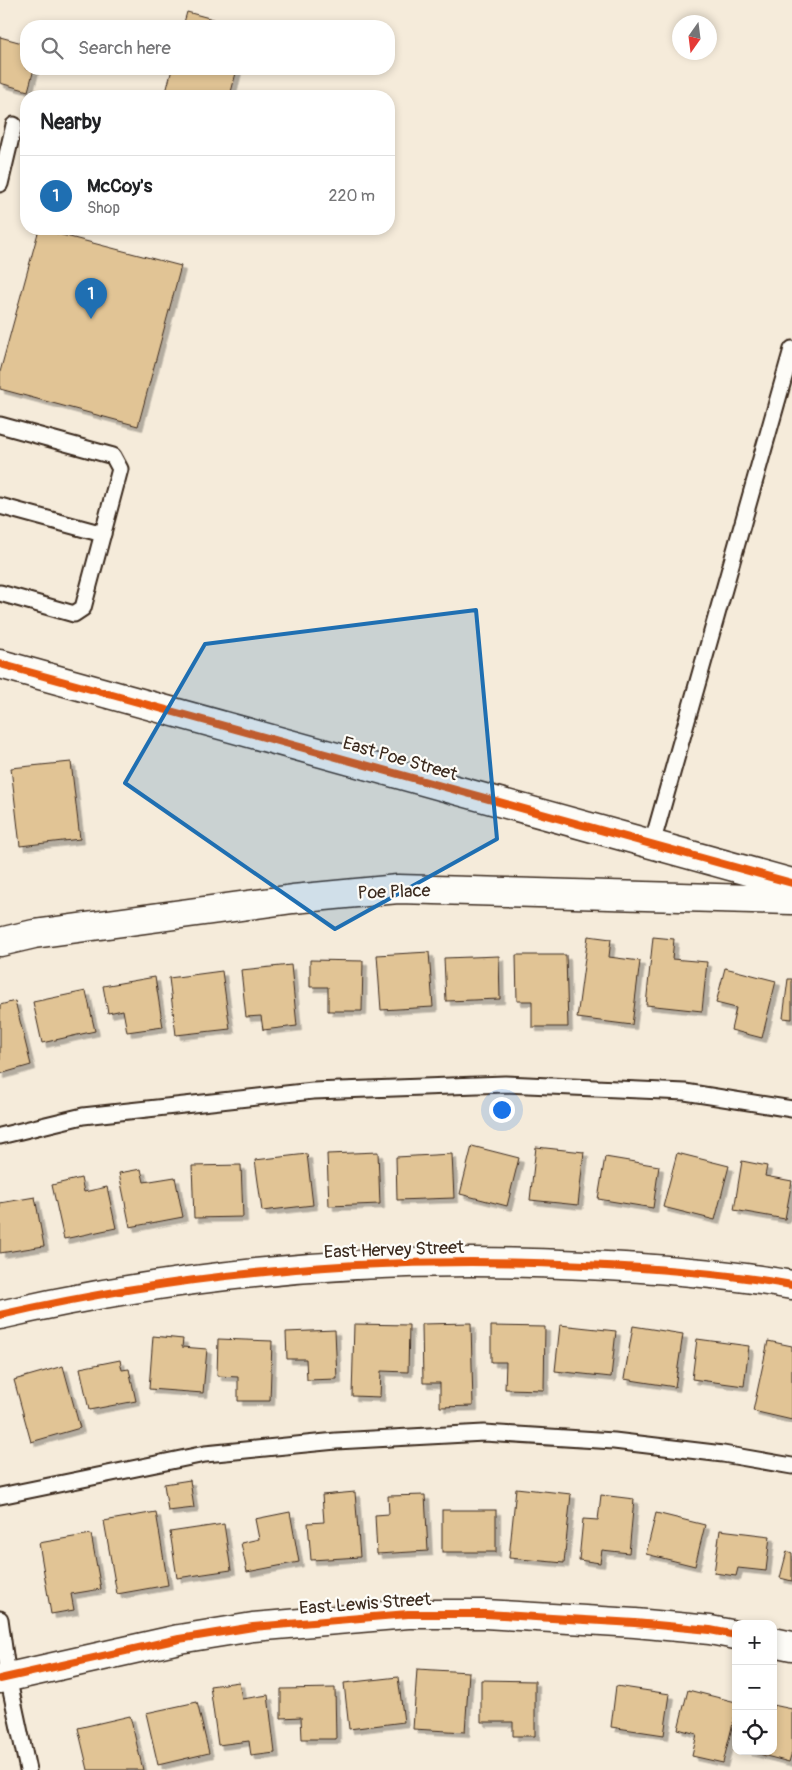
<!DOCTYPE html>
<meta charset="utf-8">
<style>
body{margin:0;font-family:Pangolin,sans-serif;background:#f2f2f2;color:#202124}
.controls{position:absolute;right:15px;bottom:15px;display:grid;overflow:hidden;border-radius:10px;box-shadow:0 2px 8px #0003}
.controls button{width:45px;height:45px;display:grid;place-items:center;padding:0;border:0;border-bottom:1px solid #e0e0e0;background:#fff;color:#202124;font:25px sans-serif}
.compass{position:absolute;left:672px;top:15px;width:45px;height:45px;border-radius:50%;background:#fff;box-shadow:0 2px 8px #0003;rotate:194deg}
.you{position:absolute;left:501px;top:1109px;width:18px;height:18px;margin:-12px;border:4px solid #fff;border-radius:50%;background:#1a73e8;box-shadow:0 0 0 8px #1a73e833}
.badge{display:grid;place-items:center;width:32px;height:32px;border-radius:50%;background:#1f6fb2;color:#fff;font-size:16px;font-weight:700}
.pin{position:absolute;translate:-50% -41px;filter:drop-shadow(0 1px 2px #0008)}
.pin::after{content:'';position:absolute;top:26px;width:18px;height:15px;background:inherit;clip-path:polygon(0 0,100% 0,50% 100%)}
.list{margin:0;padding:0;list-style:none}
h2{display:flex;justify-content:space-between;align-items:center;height:65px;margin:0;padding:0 20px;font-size:21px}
h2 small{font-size:16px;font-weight:400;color:#757577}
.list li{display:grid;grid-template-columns:32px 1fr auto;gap:15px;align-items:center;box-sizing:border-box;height:80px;padding:0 20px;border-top:1px solid #e0e0e0}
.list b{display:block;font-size:19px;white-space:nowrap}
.list p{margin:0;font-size:16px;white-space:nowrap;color:#757577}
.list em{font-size:16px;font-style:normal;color:#757577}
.icon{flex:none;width:28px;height:28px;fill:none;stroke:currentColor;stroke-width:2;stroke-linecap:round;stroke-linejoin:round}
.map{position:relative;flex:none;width:792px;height:1770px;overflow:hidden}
.search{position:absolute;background:#fff;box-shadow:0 2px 8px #0003;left:20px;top:20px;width:375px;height:55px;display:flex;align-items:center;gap:12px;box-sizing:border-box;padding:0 18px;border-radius:20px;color:#757577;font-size:19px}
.panel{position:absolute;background:#fff;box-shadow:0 2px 8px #0003;left:20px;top:90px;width:375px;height:145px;border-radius:20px}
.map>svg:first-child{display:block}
.building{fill:#e1c495;stroke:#3b2a1e;filter:url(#shadow)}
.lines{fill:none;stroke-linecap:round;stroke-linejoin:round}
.service-casing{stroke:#3b2a1e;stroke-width:19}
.minor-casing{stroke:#3b2a1e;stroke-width:31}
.tertiary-casing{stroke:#3b2a1e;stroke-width:31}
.service{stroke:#fdfcf7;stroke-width:15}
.minor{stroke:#fdfcf7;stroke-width:28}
.tertiary{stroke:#fdfcf7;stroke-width:28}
.cycleway-casing{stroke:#fdfcf7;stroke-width:11}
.cycleway{stroke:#e8590c;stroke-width:8}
.marked{fill:#1f6fb2;fill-opacity:0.2;stroke:#1f6fb2;stroke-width:4;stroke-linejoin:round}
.labels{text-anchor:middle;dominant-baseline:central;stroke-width:4.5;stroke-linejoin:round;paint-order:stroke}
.street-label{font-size:18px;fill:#3b2a1e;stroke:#fdfcf7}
</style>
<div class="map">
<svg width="792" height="1770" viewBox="0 0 792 1770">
<defs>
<filter id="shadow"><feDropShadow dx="4.5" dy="4.5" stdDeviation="0" flood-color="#0004"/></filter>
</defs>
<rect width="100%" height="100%" fill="#f5ebda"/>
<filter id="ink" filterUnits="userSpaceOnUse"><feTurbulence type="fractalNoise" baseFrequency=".02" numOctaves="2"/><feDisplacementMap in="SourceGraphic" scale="10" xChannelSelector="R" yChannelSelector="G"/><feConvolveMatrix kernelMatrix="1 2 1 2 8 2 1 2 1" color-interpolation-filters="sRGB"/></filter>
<g filter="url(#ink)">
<g class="building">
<path d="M187,12L239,26H183Z"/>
<path d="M0,37L26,44V69H34L28,91L0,83Z"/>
<path d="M172,69H237L230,96H165Z"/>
<path d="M39,229L181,266L138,426L0,389V372Z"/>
<path d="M71,762L80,839L20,846L11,768Z"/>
<path d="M588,936L611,939L609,957L640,961L632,1025L577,1018Z"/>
<path d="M653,937L674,939L672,959L707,962L702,1011L646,1005Z"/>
<path d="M429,952L433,1007L381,1010L377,955Z"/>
<path d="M516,955H566L568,1027H532V1001H517Z"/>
<path d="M499,956L500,999L446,1001L444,958Z"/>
<path d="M310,960L363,961L362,1011H328V987H310Z"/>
<path d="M291,965L297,1026L263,1030L261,1016L246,1017L241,970Z"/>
<path d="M725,968L776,981L762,1038L731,1030L736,1008L716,1003Z"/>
<path d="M222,971L230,1029L176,1035L169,978Z"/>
<path d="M155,977L163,1027L127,1032L123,1010L108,1013L103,986Z"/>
<path d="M788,979H792V1019L783,1018Z"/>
<path d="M86,991L95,1031L42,1043L33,1002Z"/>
<path d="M15,1001L31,1065L0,1074V1005Z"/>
<path d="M472,1146L519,1158L507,1206L460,1194Z"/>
<path d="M536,1147L584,1152L578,1205L530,1200Z"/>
<path d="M378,1152L380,1204L329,1206L327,1154Z"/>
<path d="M677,1153L729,1166L715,1220L663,1207Z"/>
<path d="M307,1154L313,1205L262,1211L255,1160Z"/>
<path d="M452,1154L454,1198L397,1200L396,1157Z"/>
<path d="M605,1157L659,1166L653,1208L598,1199Z"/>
<path d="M742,1161L767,1166L765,1176L792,1181L785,1219L734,1210Z"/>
<path d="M241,1165L243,1217L194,1218L192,1166Z"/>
<path d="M141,1169L144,1182L175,1177L183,1217L130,1227L119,1173Z"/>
<path d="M81,1178L84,1192L107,1187L116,1228L64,1239L52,1185Z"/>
<path d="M35,1197L44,1246L0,1253V1203Z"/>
<path d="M471,1323L473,1406L440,1407V1383H423L422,1324Z"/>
<path d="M354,1324L409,1325L408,1372L381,1371L380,1397L352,1396Z"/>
<path d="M560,1325L616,1331L611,1377L555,1371Z"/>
<path d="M491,1326L545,1327L544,1390L505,1389L506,1362H491Z"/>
<path d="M633,1326L683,1334L675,1387L624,1379Z"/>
<path d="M335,1330L337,1379L307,1380L306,1359H287L286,1332Z"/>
<path d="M153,1336L183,1339L182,1347L207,1349L203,1393L149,1389Z"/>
<path d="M218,1339L272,1341L270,1401H238V1377L217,1376Z"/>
<path d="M697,1339L749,1346L744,1386L692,1379Z"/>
<path d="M768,1341L792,1346V1420L753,1411Z"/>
<path d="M120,1360L122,1370L129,1369L136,1401L89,1410L80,1368Z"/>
<path d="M63,1366L80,1428L31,1442L14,1380Z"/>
<path d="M190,1480L194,1508L168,1511L164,1484Z"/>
<path d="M516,1488L571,1494L564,1563L509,1558Z"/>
<path d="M355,1492L360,1557L311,1560L308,1523L324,1522L322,1495Z"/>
<path d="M425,1495L428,1551L377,1554L375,1515L389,1514L388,1496Z"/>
<path d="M601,1495L634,1499L629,1553L602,1550L600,1563L579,1560L583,1519L598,1520Z"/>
<rect x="442" y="1510" width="54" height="42"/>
<path d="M156,1512L168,1585L117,1594L104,1521Z"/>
<path d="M290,1512L299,1562L247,1572L241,1543L259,1539L255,1519Z"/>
<path d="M656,1513L705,1525L695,1566L646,1554Z"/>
<path d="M224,1524L231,1570L177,1578L170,1532Z"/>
<path d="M720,1530L770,1536L766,1571L738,1568L736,1576L714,1573Z"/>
<path d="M91,1534L101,1589L71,1594L74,1610L51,1614L39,1543Z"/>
<path d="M787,1551L792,1553V1581L780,1578Z"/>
<path d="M417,1669L469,1672L465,1732L413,1729Z"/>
<path d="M398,1677L404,1722L349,1729L344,1683Z"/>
<path d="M481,1680L535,1681V1736H513V1722H481Z"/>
<path d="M239,1682L242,1699L268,1695L275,1753L251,1756L249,1741L218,1745L210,1686Z"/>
<path d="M616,1686L670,1694L664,1735L611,1727Z"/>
<path d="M335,1688L336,1739H302L301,1717L281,1718V1689Z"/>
<path d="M688,1690L736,1702V1711L723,1763L692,1756L697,1734L678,1729Z"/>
<path d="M197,1702L209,1753L158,1765L146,1713Z"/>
<path d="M773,1705L792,1709V1752L789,1762L747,1751H773Z"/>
<path d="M130,1716L143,1770H88L78,1728Z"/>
</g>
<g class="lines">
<defs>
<g id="service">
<path d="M0,184L14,125"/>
<path d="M0,425L113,456L120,469L83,608L74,614L0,593"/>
<path d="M0,506L103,534"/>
<path d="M652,844L792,349"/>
<path d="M0,1136L83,1116L313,1091L505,1084L685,1092L792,1109"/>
<path d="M0,1496L205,1454L336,1441L484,1433L614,1441L723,1454L792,1466"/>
<path d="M0,1619L8,1677L28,1770"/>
</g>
<g id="minor">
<path d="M0,942L34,934L293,899L398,889L792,900"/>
<path d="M0,1315C191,1271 389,1255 585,1265C654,1268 724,1273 792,1285"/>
<path d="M773,1642L792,1646"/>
<path d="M0,1679L179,1639L253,1627L408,1614H485L635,1623L710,1630L736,1635"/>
</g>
<path id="tertiary" d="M0,664L792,883"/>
</defs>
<use href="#service" class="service-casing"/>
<use href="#minor" class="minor-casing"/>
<use href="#tertiary" class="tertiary-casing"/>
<use href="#service" class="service"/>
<use href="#minor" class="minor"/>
<use href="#tertiary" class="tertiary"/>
<defs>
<g id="cycleway">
<path d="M0,664L792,883"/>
<path d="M0,1315C191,1271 389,1255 585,1265C654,1268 724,1273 792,1285"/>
<path d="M0,1679L179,1639L253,1627L408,1614H485L635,1623L710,1630L736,1635"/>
</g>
</defs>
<use href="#cycleway" class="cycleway-casing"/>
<use href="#cycleway" class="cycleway"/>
</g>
</g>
<path class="marked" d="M476,610L497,839L335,929L125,783L205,644Z"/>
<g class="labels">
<g class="street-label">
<text transform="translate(400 759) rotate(16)">East Poe Street</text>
<text transform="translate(394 892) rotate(-2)">Poe Place</text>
<text transform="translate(394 1250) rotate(-2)">East Hervey Street</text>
<text transform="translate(365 1604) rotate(-4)">East Lewis Street</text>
</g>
</g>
</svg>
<div class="controls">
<button>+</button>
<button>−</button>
<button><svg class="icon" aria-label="locate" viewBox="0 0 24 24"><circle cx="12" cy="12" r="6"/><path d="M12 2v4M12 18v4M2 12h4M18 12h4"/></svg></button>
</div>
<svg class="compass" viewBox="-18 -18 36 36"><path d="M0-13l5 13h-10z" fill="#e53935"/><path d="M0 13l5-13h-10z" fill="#757577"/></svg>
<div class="you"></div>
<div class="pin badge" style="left:91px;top:319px">1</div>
<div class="search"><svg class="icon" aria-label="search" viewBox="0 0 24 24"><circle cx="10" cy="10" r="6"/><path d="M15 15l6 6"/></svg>Search here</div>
<section class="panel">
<h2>Nearby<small></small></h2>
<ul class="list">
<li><span class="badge">1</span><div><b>McCoy's</b><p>Shop</p></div><em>220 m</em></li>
</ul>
</section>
</div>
